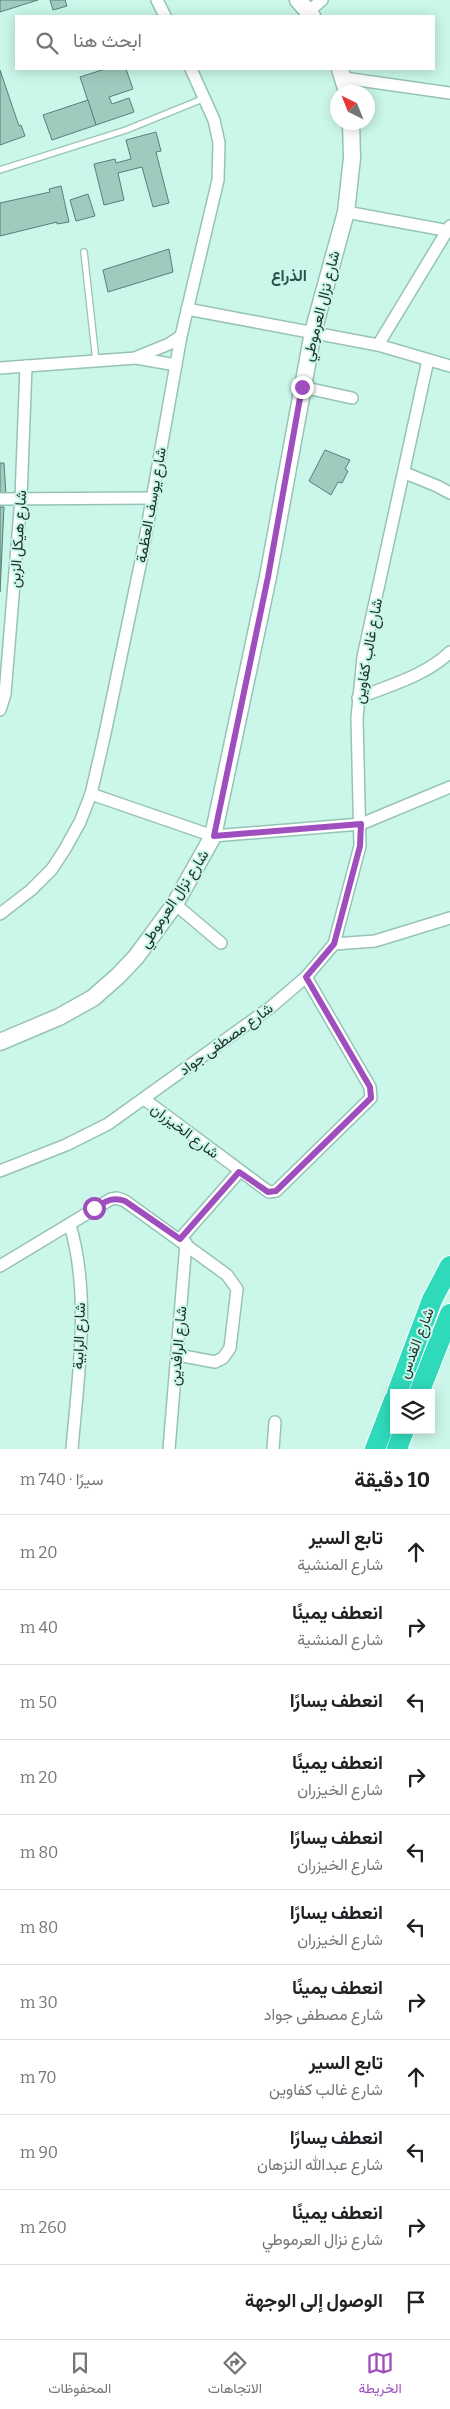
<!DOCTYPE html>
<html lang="ar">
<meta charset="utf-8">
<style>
body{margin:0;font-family:Bitter,Vazirmatn,serif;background:#f2f2f2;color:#202124;direction:rtl}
.controls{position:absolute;right:15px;bottom:15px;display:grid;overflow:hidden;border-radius:0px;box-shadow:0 2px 12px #0003}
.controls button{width:45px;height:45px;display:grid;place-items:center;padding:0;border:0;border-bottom:1px solid #e0e0e0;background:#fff;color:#202124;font:25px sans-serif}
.compass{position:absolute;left:330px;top:85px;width:45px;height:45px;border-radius:50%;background:#fff;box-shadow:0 2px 12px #0003;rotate:317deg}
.stop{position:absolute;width:15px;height:15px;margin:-11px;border:4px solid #9f4ebd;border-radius:50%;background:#fff}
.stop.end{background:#9f4ebd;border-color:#fff;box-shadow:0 1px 5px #0008}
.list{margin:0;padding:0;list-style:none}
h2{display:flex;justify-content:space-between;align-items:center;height:65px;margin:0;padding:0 20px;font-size:21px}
h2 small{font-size:16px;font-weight:400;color:#757577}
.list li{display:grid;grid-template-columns:32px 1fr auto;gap:15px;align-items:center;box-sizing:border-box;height:75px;padding:0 20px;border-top:1px solid #e0e0e0}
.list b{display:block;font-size:19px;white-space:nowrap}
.list p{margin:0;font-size:16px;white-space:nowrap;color:#757577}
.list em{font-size:16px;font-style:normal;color:#757577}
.icon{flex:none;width:28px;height:28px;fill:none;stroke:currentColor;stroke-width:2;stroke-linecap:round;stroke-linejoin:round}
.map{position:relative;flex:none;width:450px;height:1449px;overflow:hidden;direction:ltr}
.search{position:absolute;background:#fff;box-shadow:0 2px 12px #0003;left:15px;right:15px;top:15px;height:55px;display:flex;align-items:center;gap:12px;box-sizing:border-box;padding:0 18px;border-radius:0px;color:#757577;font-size:19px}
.sheet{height:890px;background:#fff}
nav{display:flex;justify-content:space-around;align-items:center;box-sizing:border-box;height:70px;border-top:1px solid #e0e0e0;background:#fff;font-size:14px;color:#757577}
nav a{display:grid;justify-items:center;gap:2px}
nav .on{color:#9f4ebd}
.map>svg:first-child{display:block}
.building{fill:#9fcabe;stroke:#578076}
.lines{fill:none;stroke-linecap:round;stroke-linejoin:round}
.lane-casing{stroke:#97c3b7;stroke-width:8}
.street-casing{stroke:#97c3b7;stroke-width:14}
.secondary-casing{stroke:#97c3b7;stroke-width:19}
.highway-casing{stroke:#fff;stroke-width:22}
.lane{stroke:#fff;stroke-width:5.5}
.street{stroke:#fff;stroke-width:11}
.secondary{stroke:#fff;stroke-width:16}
.highway{stroke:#2fdabb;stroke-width:20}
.route{stroke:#9f4ebd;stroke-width:6}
.labels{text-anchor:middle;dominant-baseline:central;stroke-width:4;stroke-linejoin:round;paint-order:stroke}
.street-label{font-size:15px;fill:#1e2f2b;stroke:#caf7ea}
.neighbourhood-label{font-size:16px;font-weight:bold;fill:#285147;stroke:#caf7ea}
</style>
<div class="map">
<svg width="450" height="1449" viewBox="0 0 450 1449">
<rect width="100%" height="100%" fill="#caf7ea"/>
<g class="building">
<path d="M0,0H38L0,12Z"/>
<path d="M50,0H65L67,6L53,10Z"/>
<path d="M105,69H126L133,89L109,97L112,104L129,98L134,112L96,125L80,77Z"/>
<path d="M0,70L19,126L21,125L25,136L0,145Z"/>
<path d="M88,100L96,125L52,140L43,115Z"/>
<path d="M156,132L161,151L156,152L169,203L153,207L142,167L118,173L124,200L104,205L94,164L115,159L116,163L131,159L126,140Z"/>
<path d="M61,186L69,222L57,224V222L0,236V203L50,192L49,189Z"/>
<path d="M88,194L95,216L76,221L70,200Z"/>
<path d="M169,249L173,272L108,292L103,270Z"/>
<path d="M325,450L350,460L345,469L348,471L342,483L338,482L331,495L309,481Z"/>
<path d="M0,463H4L6,495H0Z"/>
<path d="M0,507H4L0,592Z"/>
</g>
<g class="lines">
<defs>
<g id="lane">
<path d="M0,170L126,130L205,98"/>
<path d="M84,252L96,361"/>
</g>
<g id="street">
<path d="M157,0L165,16"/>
<path d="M309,11L322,0"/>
<path d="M344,78L450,93"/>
<path d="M346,212L450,231"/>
<path d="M187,309L378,345L450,366"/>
<path d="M378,345L450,226"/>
<path d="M137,357L169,344L181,336"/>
<path d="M0,368L136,358L176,365"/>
<path d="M302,387L352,398"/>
<path d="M405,473L437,486L450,493"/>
<path d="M0,499L152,498"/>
<path d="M358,698C390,685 425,676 450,652"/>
<path d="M0,710L5,694L21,498L26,366"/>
<path d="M91,794L213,836L361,824L450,787"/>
<path d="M175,904L221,943"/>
<path d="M0,914L31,890L52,869L65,849L80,822L91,794L104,738L142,556L181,336L218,180L219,143L214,120L191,69"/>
<path d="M334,944L375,941L450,918"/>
<path d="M144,1099L269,1192L276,1191L371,1098L370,1087L306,977"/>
<path d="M0,1171L66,1145L108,1124L271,1007L306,977L334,944L360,846L357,718L363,657L428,360"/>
<path d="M70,1225C91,1296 78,1376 72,1449"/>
<path d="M180,1239L239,1172"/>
<path d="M0,1266L111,1199L117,1198L125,1201L227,1275L237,1289L230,1348L223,1358L215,1362L178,1355"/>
<path d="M169,1449L186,1243"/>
<path d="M273,1449L275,1422"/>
</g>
<g id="secondary">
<path d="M298,0L312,16"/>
<path d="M340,69L347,92"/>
<path d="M0,1042L59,1017L93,998L118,976L136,957L175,904L213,836L268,577L313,332L346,212L352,158L351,122"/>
</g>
<g id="highway">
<path d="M397,1393L432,1300L450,1266"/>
<path d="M419,1393L450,1314"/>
<path d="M375,1449L394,1400"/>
<path d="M397,1449L404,1430"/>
</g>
</defs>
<use href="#lane" class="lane-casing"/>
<use href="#street" class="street-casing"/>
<use href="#secondary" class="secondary-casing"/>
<use href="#highway" class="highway-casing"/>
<use href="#lane" class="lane"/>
<use href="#street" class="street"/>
<use href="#secondary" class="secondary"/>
<use href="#highway" class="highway"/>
</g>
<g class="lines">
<path class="route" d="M94,1208C105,1202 112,1196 125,1201L180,1239L239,1172L268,1192L276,1191L371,1098L370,1087L306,977L334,944L360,846L361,824L214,836L268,577L302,387"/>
</g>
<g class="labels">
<g class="street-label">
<text transform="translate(321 306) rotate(-76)">شارع نزال العرموطي</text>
<text transform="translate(151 505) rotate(-80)">شارع يوسف العظمة</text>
<text transform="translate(18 539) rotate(-86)">شارع هيكل الزبن</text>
<text transform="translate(368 651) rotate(-80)">شارع غالب كفاوين</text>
<text transform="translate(174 899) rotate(-57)">شارع نزال العرموطي</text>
<text transform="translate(226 1039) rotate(-36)">شارع مصطفى جواد</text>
<text transform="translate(185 1131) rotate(37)">شارع الخيزران</text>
<text transform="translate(79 1336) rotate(-88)">شارع الرابية</text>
<text transform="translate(416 1343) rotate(-69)">شارع القدس</text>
<text transform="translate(178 1346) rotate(-85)">شارع الرافدين</text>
</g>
<g class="neighbourhood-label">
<text x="289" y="275">الذراع</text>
</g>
</g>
</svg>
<div class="controls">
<button><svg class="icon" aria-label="layers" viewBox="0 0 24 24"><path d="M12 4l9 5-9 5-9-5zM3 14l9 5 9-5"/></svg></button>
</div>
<svg class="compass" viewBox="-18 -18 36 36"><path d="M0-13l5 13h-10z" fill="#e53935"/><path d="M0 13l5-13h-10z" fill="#757577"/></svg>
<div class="stop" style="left:94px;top:1208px"></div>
<div class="stop end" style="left:302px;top:387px"></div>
<div class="search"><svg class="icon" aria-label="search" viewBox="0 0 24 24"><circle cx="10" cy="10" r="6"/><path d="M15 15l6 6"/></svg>ابحث هنا</div>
</div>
<section class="sheet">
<h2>10 دقيقة<small>سيرًا · 740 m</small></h2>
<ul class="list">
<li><svg class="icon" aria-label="ahead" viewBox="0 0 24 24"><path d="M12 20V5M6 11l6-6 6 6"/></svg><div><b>تابع السير</b><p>شارع المنشية</p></div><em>20 m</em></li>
<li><svg class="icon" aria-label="right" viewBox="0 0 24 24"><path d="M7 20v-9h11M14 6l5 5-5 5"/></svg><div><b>انعطف يمينًا</b><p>شارع المنشية</p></div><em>40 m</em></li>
<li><svg class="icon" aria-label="left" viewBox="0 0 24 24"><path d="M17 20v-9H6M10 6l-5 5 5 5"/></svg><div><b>انعطف يسارًا</b></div><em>50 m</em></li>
<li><svg class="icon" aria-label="right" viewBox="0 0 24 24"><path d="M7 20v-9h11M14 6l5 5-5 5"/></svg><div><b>انعطف يمينًا</b><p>شارع الخيزران</p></div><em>20 m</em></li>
<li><svg class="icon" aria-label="left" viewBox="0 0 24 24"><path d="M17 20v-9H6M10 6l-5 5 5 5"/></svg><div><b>انعطف يسارًا</b><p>شارع الخيزران</p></div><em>80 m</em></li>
<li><svg class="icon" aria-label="left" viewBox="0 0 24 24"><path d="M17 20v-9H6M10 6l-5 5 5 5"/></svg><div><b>انعطف يسارًا</b><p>شارع الخيزران</p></div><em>80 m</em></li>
<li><svg class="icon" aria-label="right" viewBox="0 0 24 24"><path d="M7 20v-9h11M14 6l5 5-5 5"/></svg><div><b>انعطف يمينًا</b><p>شارع مصطفى جواد</p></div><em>30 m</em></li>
<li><svg class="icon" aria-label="ahead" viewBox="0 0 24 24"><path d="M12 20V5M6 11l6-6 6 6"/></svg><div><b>تابع السير</b><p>شارع غالب كفاوين</p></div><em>70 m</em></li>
<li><svg class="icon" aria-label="left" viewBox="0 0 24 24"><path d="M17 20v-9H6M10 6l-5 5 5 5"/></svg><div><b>انعطف يسارًا</b><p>شارع عبدالله النزهان</p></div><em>90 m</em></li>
<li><svg class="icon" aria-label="right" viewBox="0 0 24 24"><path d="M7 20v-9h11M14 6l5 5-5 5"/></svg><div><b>انعطف يمينًا</b><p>شارع نزال العرموطي</p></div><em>260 m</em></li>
<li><svg class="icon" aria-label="arrive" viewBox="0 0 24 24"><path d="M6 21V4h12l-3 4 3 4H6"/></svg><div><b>الوصول إلى الوجهة</b></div></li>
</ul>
</section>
<nav>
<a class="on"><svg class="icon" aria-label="map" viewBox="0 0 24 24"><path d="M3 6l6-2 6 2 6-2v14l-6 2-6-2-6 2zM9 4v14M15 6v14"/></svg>الخريطة</a>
<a><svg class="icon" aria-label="directions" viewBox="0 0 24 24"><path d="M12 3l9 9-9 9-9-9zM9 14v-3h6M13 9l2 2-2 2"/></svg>الاتجاهات</a>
<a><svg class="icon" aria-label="saved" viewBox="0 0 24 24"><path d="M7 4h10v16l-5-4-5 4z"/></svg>المحفوظات</a>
</nav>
